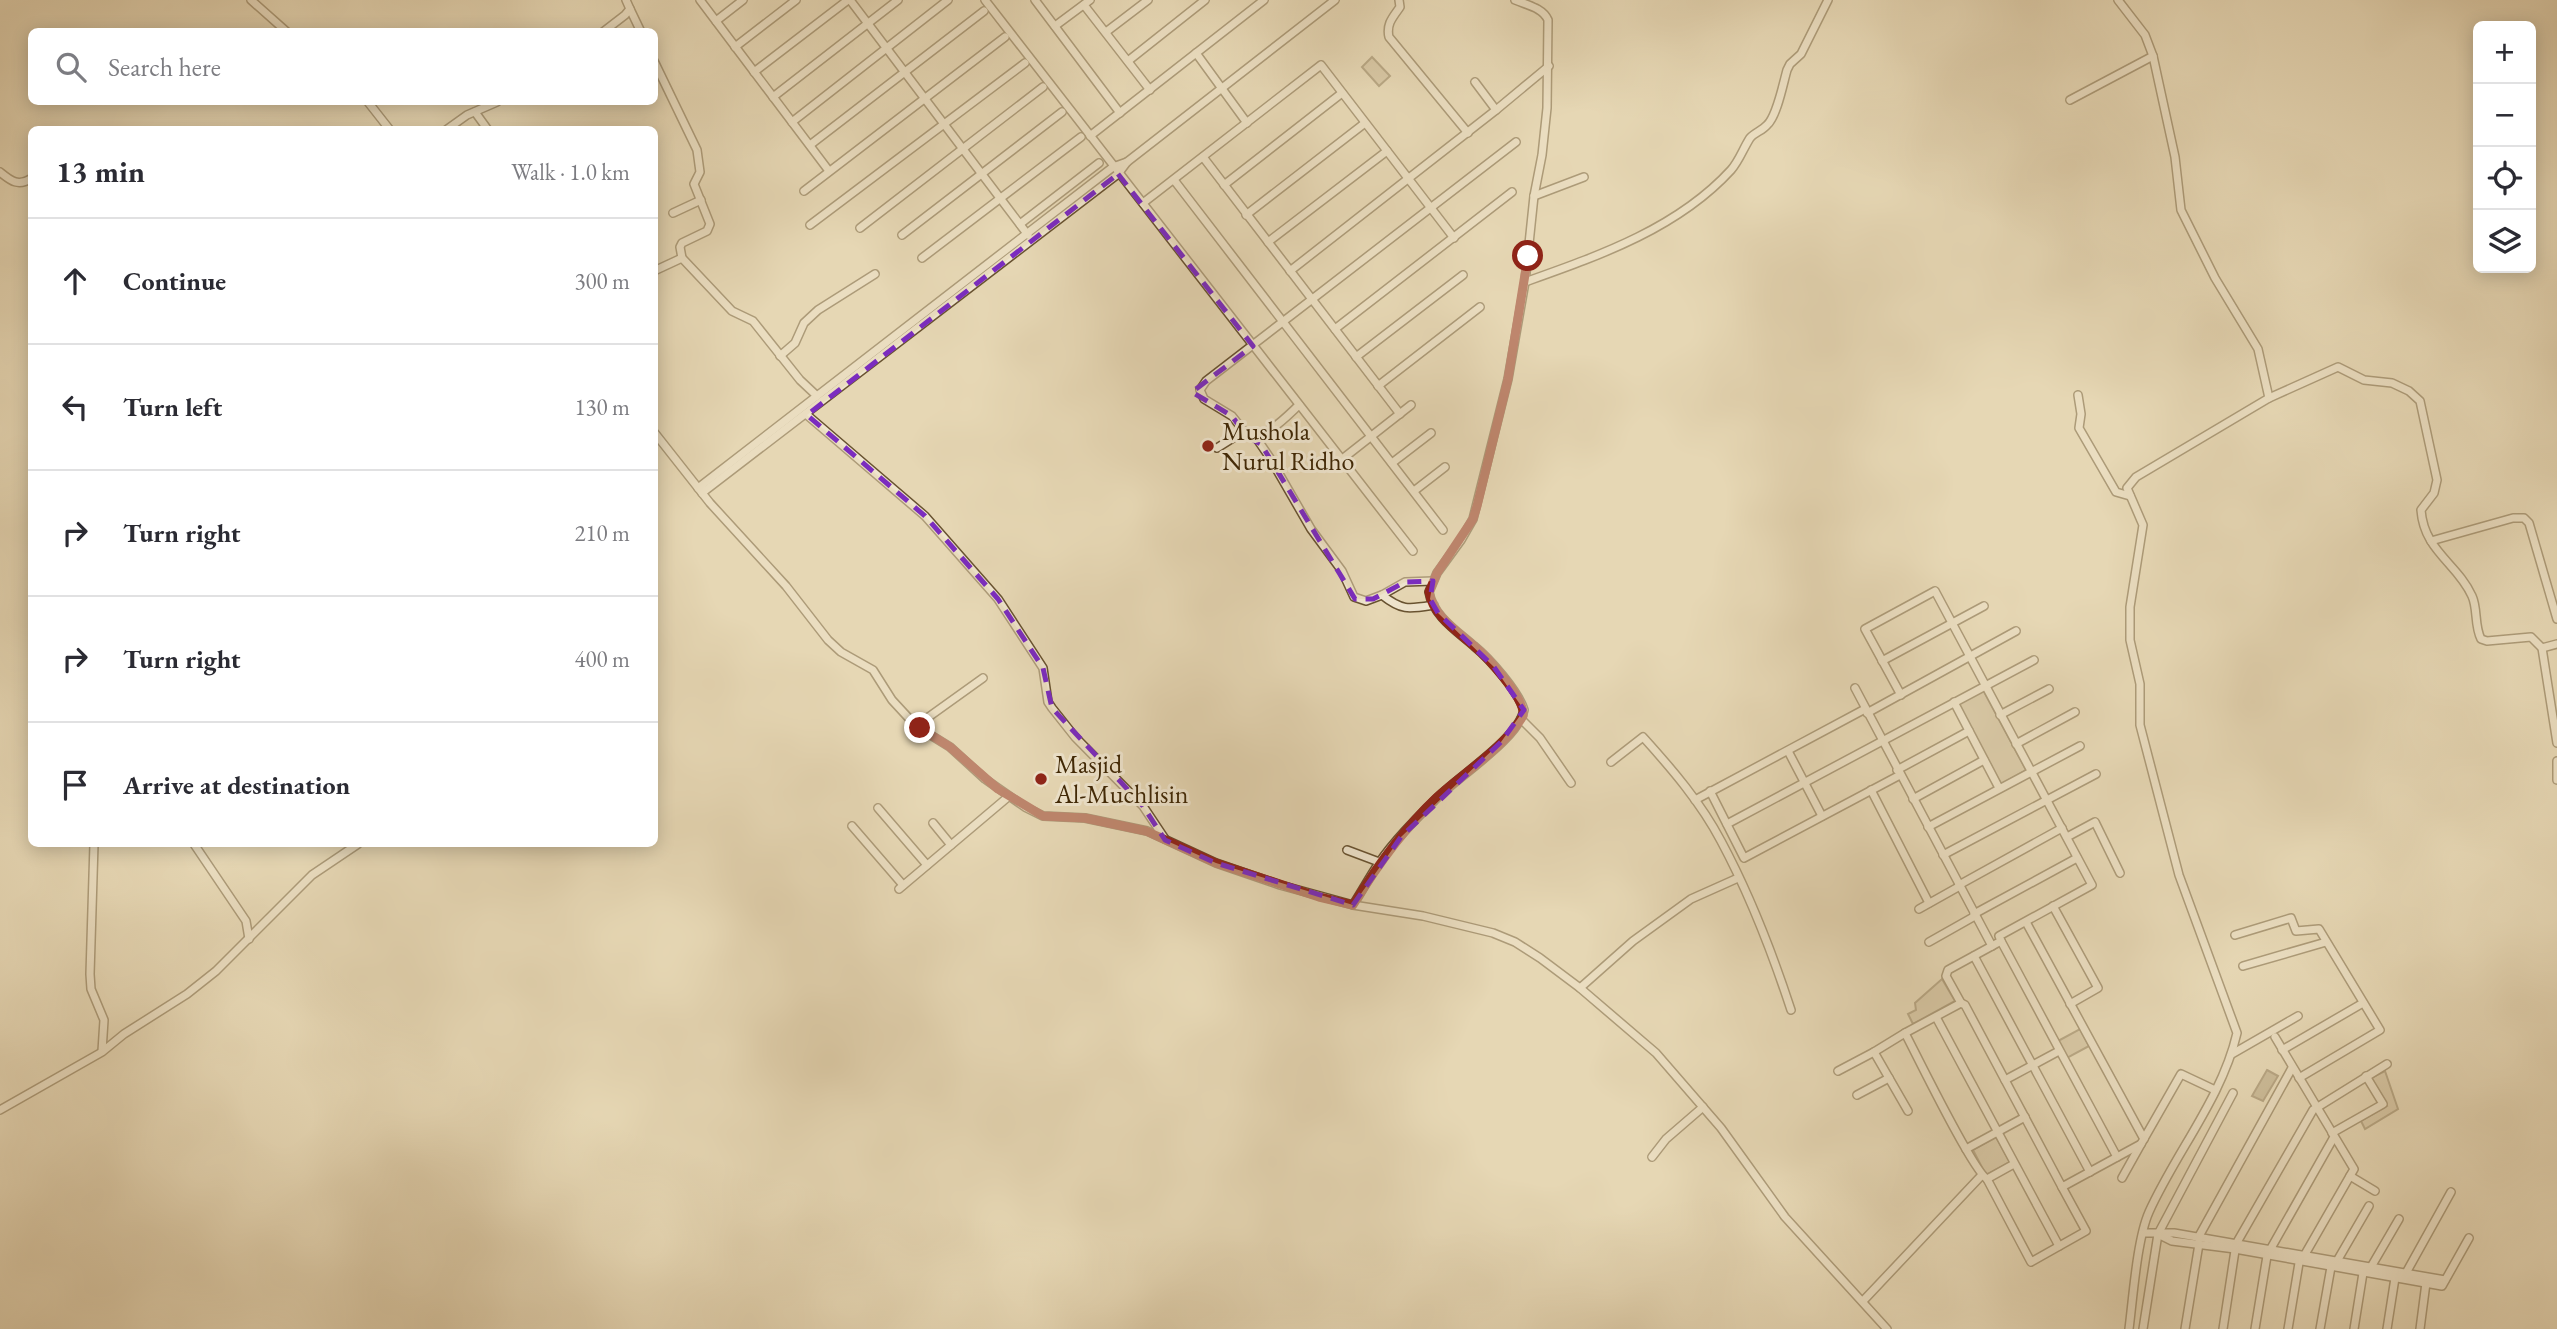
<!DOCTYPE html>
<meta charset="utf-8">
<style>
body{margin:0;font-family:"EB Garamond",serif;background:#f7f7f7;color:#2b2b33}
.controls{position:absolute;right:21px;top:21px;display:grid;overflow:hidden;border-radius:10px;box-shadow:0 4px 18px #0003}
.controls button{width:63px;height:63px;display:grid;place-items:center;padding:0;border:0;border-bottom:2px solid #e1e1e2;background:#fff;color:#2b2b33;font:35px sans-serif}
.stop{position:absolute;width:21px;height:21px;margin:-16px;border:5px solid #8f2418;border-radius:50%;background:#fff}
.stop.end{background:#8f2418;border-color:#fff;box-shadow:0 2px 7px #0008}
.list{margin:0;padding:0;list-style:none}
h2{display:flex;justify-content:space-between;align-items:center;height:91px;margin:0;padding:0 28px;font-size:30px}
h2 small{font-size:23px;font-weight:400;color:#7c7c81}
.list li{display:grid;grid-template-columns:46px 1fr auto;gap:21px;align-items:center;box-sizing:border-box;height:126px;padding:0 28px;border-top:2px solid #e1e1e2}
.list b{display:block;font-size:26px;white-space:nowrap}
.list em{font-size:23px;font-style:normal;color:#7c7c81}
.icon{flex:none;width:38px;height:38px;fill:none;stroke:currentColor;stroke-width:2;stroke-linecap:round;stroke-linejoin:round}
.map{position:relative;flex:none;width:2557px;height:1329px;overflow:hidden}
.search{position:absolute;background:#fff;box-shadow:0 4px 18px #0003;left:28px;top:28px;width:630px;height:77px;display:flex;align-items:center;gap:18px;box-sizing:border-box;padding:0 24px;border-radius:10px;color:#7c7c81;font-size:26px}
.panel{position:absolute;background:#fff;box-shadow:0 4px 18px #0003;left:28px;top:126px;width:630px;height:721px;border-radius:10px}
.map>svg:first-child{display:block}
.green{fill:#c9b996;stroke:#84704d;stroke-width:2}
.water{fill:#ad9b78;stroke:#816c4a;stroke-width:2}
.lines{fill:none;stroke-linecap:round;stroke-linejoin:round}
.minor-casing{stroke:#685230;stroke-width:10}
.minor{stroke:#efe5ce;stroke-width:7}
.route{stroke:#8f2418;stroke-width:9}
.marked{fill:none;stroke:#7b2cbf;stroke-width:5;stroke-dasharray:14 9;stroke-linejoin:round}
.poi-dot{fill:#8f2418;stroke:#efe5ce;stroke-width:2.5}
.labels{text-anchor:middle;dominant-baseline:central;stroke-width:6;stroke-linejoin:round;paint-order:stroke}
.poi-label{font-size:26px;fill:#3e2604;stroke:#efe5ce;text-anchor:start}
</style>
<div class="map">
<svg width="2557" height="1329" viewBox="0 0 2557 1329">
<rect width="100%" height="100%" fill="#e6d7b4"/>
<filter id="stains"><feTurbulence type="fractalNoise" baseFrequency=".00286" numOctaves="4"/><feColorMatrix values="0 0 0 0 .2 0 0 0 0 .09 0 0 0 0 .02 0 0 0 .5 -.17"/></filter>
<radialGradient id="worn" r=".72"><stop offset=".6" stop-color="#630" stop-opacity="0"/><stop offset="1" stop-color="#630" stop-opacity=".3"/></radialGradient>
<g class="green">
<path d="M1372,57L1390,76L1379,86L1362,67Z"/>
<path d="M1983,690L2026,770L2001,784L1958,704Z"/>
<path d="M1942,979L1955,1001L1913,1024L1908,1014L1916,1010L1915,1003Z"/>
<path d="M2080,1029L2089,1046L2067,1058L2058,1041Z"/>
<path d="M2385,1071L2398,1109L2365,1129L2361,1121L2387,1106L2371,1078Z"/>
<path d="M1996,1137L2010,1162L1986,1175L1973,1150Z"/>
</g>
<path class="water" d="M2267,1070L2278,1076L2263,1101L2252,1096Z"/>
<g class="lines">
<defs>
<g id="minor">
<path d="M251,0L287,32"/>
<path d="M700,0L829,171"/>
<path d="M850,0L1028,235"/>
<path d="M985,0L1413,551"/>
<path d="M1035,0L1120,113"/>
<path d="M1399,0L1400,7C1393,17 1386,24 1389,37L1468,133"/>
<path d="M2118,0L2145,35L2153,56L2175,157L2181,210L2215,278L2258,349L2269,398L2136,477L2127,488L2143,525L2130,607V640L2140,684V725L2179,875L2237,1033C2222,1098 2176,1152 2149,1212C2137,1239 2133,1298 2129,1329"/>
<path d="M1084,5L1150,90"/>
<path d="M630,9L641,32"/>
<path d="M716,21L743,0"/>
<path d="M1055,26L1090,0"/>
<path d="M603,32L625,15L630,9L626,0"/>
<path d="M1106,32L1148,0"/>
<path d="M735,47L796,0"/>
<path d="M1196,53L1247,123"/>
<path d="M654,61L697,150L700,172L694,184L710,224L707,231L682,243L680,247L682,258L732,311L753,321L800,380L817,396"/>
<path d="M1128,61L1205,0"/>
<path d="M754,72L848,0"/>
<path d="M1475,82L1496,110"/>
<path d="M773,97L898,0"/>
<path d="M2070,100L2153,56"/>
<path d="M368,102L390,130"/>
<path d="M475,112L488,130"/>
<path d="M792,122L948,0"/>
<path d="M446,130L467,115L497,102"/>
<path d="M1090,136L1264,0"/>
<path d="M810,145L984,11"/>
<path d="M1203,157L1400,414"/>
<path d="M0,172C11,181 18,187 32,178"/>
<path d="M1174,180L1443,530"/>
<path d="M1224,185L1342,93"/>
<path d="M804,191L1005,37"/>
<path d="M1534,196L1584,177"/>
<path d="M1143,203L1321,65L1454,238"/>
<path d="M673,213L701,200"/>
<path d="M1246,215L1365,123"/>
<path d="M1020,224L1099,163"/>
<path d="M810,225L1025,63"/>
<path d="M860,228L1043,87"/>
<path d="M902,235L1062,112"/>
<path d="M1268,242L1387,151"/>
<path d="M922,258L1081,137"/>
<path d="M654,271L682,258"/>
<path d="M1290,271L1496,110L1549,66"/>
<path d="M1525,282C1598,256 1677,229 1731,170C1739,161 1743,149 1750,138C1755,132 1762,131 1767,125C1777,116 1783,84 1787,70L1790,64L1801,54L1828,0"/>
<path d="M1335,329L1512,192"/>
<path d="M780,356L795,343L804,323L818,310L875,274"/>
<path d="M1356,357L1463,275"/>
<path d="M1378,386L1480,307"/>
<path d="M2078,395L2081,414L2079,428L2116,492L2130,496"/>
<path d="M2269,398L2338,367L2364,380L2392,383L2409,391L2420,401L2437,480L2434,493L2421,510C2424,551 2457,563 2472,596C2478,609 2474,625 2481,639L2487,641L2531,637L2542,648L2557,743"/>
<path d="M1299,405C1285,418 1268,437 1248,436L1232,416L1204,399L1200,390L1206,381L1516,142"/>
<path d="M807,415L925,516L998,599L1043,668L1048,702L1052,708L1075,737L1143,806L1165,839"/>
<path d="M654,432L710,503L786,586L828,640L841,652L873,670L892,700L916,726L950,747L985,779L1025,807L1043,816L1085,818L1147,831L1216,863L1280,885L1353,905L1423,916L1493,933L1515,942L1540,958L1580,988L1656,1053L1721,1128L1785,1217L1887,1329"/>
<path d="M1255,436L1270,458L1311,529L1342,571L1354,597L1366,601L1382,595C1402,611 1409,609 1434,605"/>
<path d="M1217,448L1244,431"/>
<path d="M1341,460L1411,405"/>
<path d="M1392,463L1431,433"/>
<path d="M698,488L1113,167L1127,162"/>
<path d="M1414,491L1445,467"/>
<path d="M702,493L1118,174L1127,162L1335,0"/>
<path d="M2431,541L2513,518H2524L2529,523L2557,619"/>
<path d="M1382,595L1405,582L1433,581"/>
<path d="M2542,648L2557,644"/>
<path d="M1882,661L1984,606"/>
<path d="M1855,688L1992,946"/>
<path d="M1901,695L1865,629L1935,591L2092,885L1999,936L2001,941L1948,970L1946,976L1961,1003L1965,1005L2062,1187L2141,1144L2181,1074L2215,1090"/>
<path d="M1954,702L1999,788"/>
<path d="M1867,713L2016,631"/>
<path d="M2000,715L2049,689"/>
<path d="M1521,719L1540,738L1571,783"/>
<path d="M916,726L983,678"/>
<path d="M2016,744L2075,712"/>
<path d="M1788,751L1822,816"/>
<path d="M2557,761V780"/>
<path d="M1611,762L1643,737C1672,769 1701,803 1721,841C1750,895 1772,952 1791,1010"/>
<path d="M1897,770L1969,731"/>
<path d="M1871,790L1929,903"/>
<path d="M1710,791L1744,858L1900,775"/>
<path d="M1913,799L1984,760"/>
<path d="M1695,800L1865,709"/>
<path d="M878,808L927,865"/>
<path d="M933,823L951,845"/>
<path d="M1727,824L2034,660"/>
<path d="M852,826L903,885"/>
<path d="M1928,827L2080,746"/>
<path d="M2067,837L2095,822L2120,873"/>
<path d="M94,844L90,974L91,989L104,1020L102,1051"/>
<path d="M194,844L246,921L249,939"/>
<path d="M1347,850L1379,862"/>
<path d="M1943,855L2096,774"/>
<path d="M1959,885L2062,828"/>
<path d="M899,889L1008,797"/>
<path d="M1353,905C1362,891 1370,876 1379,863C1394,841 1414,821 1433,802C1455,778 1518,740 1524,710C1518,691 1490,659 1474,646C1457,631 1433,616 1429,592L1437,573L1461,540L1473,519L1508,379L1525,282L1534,196L1542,155L1547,108L1548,20C1543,8 1527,5 1515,0"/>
<path d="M2053,906L2098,988L2070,1004"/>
<path d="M1919,909L1960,886"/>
<path d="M1974,914L2077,858"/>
<path d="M2026,922L2144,1139"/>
<path d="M2235,935L2291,918L2296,931L2319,929L2380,1030L2299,1078"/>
<path d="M2001,941L2117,1157"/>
<path d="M1929,942L1975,916"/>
<path d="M1974,956L2090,1172"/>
<path d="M2243,966L2326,942"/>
<path d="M1580,988L1633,941L1691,899L1738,878"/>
<path d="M1961,1003L1905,1033C1917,1056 1973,1171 1987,1179L2031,1262L2086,1231L2062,1187"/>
<path d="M1936,1017L2059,1246"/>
<path d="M1905,1033L1874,1052L1908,1111"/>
<path d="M2275,1037L2354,1169L2304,1256"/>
<path d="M2282,1050L2363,1003"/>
<path d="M2232,1054L2298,1016"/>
<path d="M1838,1071L1874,1052"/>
<path d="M2005,1080L2059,1051"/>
<path d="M1857,1095L1889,1078"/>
<path d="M0,1110L102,1052L124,1034L187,994L216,971L312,875L358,844"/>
<path d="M2332,1133L2383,1104L2366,1076"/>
<path d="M1966,1149L2025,1117"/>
<path d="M1652,1157L1666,1139L1703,1107"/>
<path d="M2350,1176L2375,1191"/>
<path d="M2122,1178L2141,1144"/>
<path d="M1987,1179L2014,1164"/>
<path d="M2143,1233H2174L2445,1280"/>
<path d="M2158,1234L2172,1241L2235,1249L2442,1286L2469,1238"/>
<path d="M2198,1238L2292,1068"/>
<path d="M2270,1250L2334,1137"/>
<path d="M2337,1261L2369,1206"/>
<path d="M2371,1267L2399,1219"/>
<path d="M2406,1273L2451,1192"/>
<path d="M1863,1301L1981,1176"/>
<path d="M2143,1329L2158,1234L2233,1093"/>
<path d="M2185,1329L2199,1244"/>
<path d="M2223,1329L2236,1244L2313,1110L2387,1064"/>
<path d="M2255,1329L2267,1256"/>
<path d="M2288,1329L2300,1257"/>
<path d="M2320,1329L2331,1267"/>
<path d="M2354,1329L2363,1273"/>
<path d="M2387,1329L2395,1278"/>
<path d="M2420,1329L2426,1283"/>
</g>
</defs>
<use href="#minor" class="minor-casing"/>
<use href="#minor" class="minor"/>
</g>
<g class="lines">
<path class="route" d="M920,728L950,747L998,789L1043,816L1085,818L1146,831L1216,863L1319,897L1353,905C1377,866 1403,829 1436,798C1465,771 1502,750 1523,716C1526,699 1488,658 1474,646C1457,631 1433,616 1429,592L1437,573L1473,519L1477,506L1508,379L1528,256"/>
</g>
<path d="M0 0H2557V1329H0ZM1118,174L1253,346L1192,392L1232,416L1247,437L1261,444L1355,599H1373L1405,582L1433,581L1430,599L1438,613L1494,667L1524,710L1501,742L1401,837L1353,905L1216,863L1165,840L1143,806L1052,708L1043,668L998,599L925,516L807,415Z" fill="#e6d7b4" fill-opacity=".55" fill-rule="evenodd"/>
<path class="marked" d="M1118,174L1253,346L1192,392L1232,416L1247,437L1261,444L1355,599H1373L1405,582L1433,581L1430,599L1438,613L1494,667L1524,710L1501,742L1401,837L1353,905L1216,863L1165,840L1143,806L1052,708L1043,668L998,599L925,516L807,415Z"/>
<g class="poi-dot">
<circle cx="1208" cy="446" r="7"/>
<circle cx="1041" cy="779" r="7"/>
</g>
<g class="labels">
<g class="poi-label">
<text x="1222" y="431">Mushola<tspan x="1222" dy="30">Nurul Ridho</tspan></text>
<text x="1055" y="764">Masjid<tspan x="1055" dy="30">Al-Muchlisin</tspan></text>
</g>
</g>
<rect width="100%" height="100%" filter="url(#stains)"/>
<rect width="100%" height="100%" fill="url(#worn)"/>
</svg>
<div class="controls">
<button>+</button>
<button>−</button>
<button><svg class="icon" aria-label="locate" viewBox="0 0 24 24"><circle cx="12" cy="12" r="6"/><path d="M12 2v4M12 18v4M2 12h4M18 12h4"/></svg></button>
<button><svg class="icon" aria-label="layers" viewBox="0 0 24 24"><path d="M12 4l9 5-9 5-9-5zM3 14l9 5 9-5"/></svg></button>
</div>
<div class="stop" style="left:1528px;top:256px"></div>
<div class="stop end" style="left:920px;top:728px"></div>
<div class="search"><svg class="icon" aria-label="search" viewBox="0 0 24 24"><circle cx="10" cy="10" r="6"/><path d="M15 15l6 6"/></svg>Search here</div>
<section class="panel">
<h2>13 min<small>Walk · 1.0 km</small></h2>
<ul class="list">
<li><svg class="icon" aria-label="ahead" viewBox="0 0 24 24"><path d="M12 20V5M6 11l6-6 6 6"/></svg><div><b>Continue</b></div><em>300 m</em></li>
<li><svg class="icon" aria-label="left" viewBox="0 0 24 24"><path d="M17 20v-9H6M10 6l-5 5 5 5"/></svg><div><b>Turn left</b></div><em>130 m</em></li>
<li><svg class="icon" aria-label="right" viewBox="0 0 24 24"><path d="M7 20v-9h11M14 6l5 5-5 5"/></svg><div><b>Turn right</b></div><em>210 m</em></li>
<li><svg class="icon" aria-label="right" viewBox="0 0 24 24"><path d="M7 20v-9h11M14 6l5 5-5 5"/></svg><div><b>Turn right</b></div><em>400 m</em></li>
<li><svg class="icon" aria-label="arrive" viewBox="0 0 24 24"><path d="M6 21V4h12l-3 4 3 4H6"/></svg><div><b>Arrive at destination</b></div></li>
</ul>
</section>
</div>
